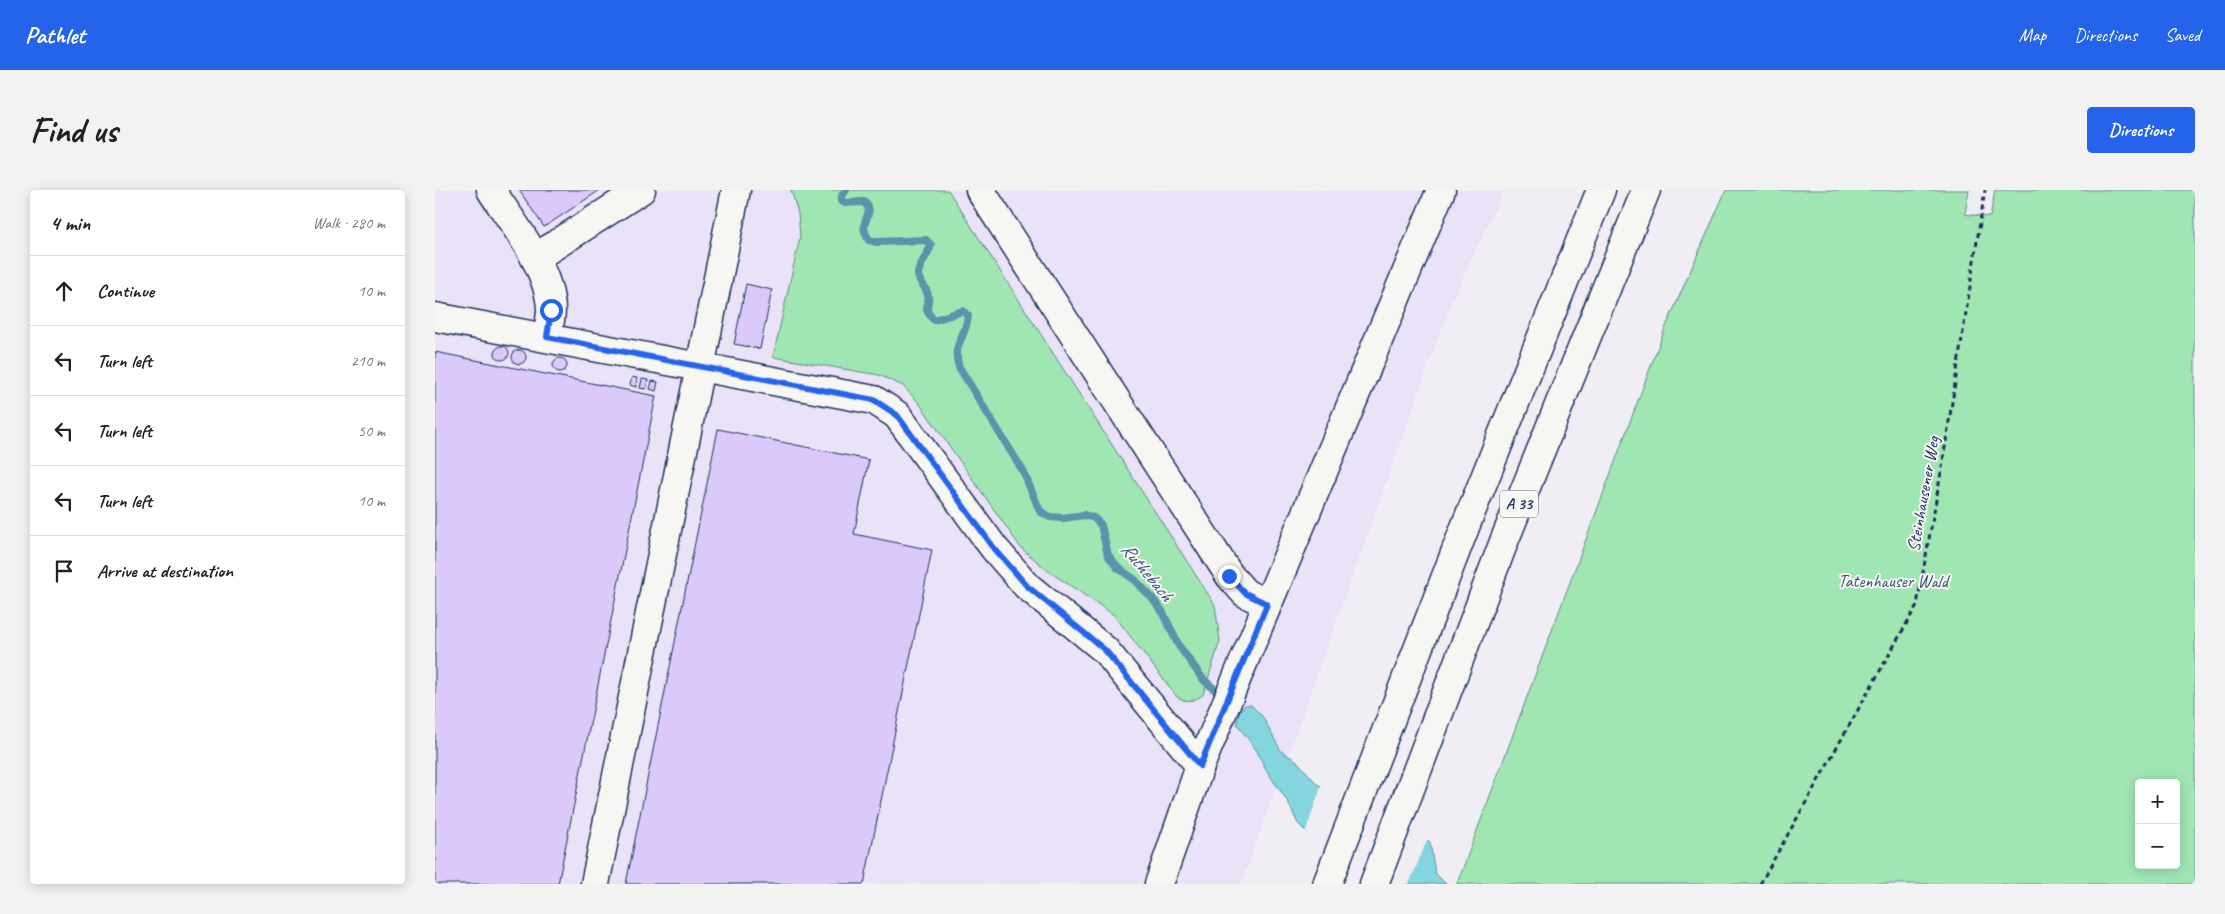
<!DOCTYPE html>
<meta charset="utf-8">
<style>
body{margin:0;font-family:Caveat,sans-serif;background:#f2f2f2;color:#202124}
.controls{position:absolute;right:15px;bottom:15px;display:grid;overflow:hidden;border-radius:5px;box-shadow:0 2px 12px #0003}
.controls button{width:45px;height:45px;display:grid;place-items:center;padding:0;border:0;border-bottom:1px solid #e0e0e0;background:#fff;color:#202124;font:25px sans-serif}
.stop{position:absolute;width:15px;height:15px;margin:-11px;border:4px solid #2563eb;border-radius:50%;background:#fff}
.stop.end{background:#2563eb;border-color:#fff;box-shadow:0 1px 5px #0008}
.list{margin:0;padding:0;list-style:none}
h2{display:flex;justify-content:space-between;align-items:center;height:65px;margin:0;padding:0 20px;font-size:21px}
h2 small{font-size:16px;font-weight:400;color:#757577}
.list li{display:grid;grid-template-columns:32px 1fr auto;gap:15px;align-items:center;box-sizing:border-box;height:70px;padding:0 20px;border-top:1px solid #e0e0e0}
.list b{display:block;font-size:19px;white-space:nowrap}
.list em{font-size:16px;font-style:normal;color:#757577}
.icon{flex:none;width:28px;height:28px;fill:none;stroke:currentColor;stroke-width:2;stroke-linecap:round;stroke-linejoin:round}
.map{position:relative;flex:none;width:1760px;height:694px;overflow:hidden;border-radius:5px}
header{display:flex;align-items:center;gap:30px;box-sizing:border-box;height:70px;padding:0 25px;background:#2563eb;color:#fff}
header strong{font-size:24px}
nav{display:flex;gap:28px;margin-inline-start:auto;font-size:18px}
.intro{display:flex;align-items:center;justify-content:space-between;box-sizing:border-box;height:120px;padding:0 30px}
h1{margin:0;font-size:35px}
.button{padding:12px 22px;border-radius:5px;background:#2563eb;color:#fff;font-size:18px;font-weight:700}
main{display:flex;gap:30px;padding:0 30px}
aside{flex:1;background:#fff;border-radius:5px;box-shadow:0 2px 12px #0003}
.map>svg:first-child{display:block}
.built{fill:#eae2f6}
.green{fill:#a0e6b3;stroke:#5e8a88;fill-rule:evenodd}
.water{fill:#84d5dd;stroke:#5a93aa}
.pier{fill:#f1edf4}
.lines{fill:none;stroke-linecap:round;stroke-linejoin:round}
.stream{stroke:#5a93aa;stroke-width:8}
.building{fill:#dbc9fa;stroke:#1b2f5e}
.minor-casing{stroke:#1b2f5e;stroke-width:31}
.highway-casing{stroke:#1b2f5e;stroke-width:31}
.path{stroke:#1b2f5e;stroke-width:3;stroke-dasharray:5 4;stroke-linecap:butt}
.minor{stroke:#f6f6f2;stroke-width:28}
.highway{stroke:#f6f6f2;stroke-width:28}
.route{stroke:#2563eb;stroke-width:6}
.labels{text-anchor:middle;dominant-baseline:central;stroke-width:4;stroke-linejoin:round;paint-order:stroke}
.shield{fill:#f6f6f2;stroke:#5d6b8a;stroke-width:1}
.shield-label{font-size:16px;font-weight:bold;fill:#1b2f5e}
.street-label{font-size:18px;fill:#1b2f5e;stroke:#f6f6f2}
.park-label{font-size:18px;fill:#36546f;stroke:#f6f6f2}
.water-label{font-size:19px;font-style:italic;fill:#35587e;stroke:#f6f6f2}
</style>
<header>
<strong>Pathlet</strong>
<nav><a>Map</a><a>Directions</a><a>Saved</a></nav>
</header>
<div class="intro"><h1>Find us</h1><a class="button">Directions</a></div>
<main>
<aside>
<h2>4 min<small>Walk · 280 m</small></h2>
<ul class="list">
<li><svg class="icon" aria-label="ahead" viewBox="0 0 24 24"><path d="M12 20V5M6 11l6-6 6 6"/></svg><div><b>Continue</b></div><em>10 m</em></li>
<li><svg class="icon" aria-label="left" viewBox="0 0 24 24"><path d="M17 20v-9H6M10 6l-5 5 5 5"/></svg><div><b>Turn left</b></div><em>210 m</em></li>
<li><svg class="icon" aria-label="left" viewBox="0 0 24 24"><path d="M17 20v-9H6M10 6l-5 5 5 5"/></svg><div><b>Turn left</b></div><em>50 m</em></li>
<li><svg class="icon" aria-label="left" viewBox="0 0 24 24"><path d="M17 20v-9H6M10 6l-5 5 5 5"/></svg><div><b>Turn left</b></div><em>10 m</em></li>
<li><svg class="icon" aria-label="arrive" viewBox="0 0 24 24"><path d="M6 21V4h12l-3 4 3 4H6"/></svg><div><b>Arrive at destination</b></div></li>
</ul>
</aside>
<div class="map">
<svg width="1760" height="694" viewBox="0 0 1760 694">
<rect width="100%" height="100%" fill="#f1edf4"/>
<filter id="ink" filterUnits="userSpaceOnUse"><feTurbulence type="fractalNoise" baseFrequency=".02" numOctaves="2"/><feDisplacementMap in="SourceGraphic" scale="10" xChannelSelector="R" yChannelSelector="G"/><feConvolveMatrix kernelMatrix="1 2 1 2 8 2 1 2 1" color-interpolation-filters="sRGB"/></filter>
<g filter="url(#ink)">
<path class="built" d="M0,0H1069L1017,110L806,694H0Z"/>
<g class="green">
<path d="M356,0H513L780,415L785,451L768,505C758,511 752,513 742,507L679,425L612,380L586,358L484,213L468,196L444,185L338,167L365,47L363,23Z"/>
<path d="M1291,0H1534L1530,24L1555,27L1560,0H1760V694H1022L1229,141ZM1704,593H1741V675H1704Z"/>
</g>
<path class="water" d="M810,515H816L827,526L846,561L862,571L882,594L995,652L1000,683L1011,694H966L868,639L862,632L853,612L831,580L822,561L802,534L804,521Z"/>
<path class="pier" d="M887,594L993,648L974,694H960L870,643Z"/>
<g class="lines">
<path class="stream" d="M411,0L407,6L406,11L410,13L429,12C443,25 420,29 434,50L442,52L491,50L496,55C493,65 484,74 483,84C483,92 490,95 492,102C497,115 485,116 499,130L528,121L533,126C531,147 516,155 524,177L588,281L605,321L615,327L628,328L649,325L659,328L666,335L673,365L682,377L700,390L717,408L727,421L744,456L768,489L789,508"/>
</g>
<g class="building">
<path d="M84,0H165L109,37Z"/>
<path d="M311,94L337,100L325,159L299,154Z"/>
<circle cx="67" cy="163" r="7"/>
<circle cx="84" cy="167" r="7"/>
<path d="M0,162L221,206L123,694H0Z"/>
<circle cx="125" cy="175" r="7"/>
<path d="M197,187L202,188L201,197L195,195Z"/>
<path d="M207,189L213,190L211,199L205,198Z"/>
<path d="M217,191L223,192L221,201L215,199Z"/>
<path d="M283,239L434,270L419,344L497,360L429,694H191Z"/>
</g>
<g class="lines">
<defs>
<g id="minor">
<path d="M56,0C78,34 115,78 116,120C116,129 113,139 112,147"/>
<path d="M545,0L795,386L810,403L832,414"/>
<path d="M100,68L206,0"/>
<path d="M0,127L439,210L462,225L559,358L592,396L670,460L765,576L724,694"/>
<path d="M765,576L1006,0"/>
<path d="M160,694L301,0"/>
</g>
<g id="highway">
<path d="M892,694L1032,332L1166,0"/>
<path d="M939,694L1070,349L1211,0"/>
</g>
</defs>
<use href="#minor" class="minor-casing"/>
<use href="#highway" class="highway-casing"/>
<path class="path" d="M1325,694L1482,415L1507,277L1550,0"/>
<use href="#minor" class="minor"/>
<use href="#highway" class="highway"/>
</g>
</g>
<g class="lines" filter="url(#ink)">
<path class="route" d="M116,120L112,147L439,210L462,225L559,358L592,396L670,460L765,576L832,414L810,403L794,386"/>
</g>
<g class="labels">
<rect class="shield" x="1065" y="300.5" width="38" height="27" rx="4"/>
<g class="shield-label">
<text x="1084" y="314">A 33</text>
</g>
<g class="street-label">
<text transform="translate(1488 304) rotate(-80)">Steinhausener Weg</text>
</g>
<g class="park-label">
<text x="1458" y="391">Tatenhauser Wald</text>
</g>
<g class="water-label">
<text transform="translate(712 382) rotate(50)">Ruthebach</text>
</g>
</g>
</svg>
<div class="controls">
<button>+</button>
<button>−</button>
</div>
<div class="stop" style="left:116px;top:120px"></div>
<div class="stop end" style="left:794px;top:386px"></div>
</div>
</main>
